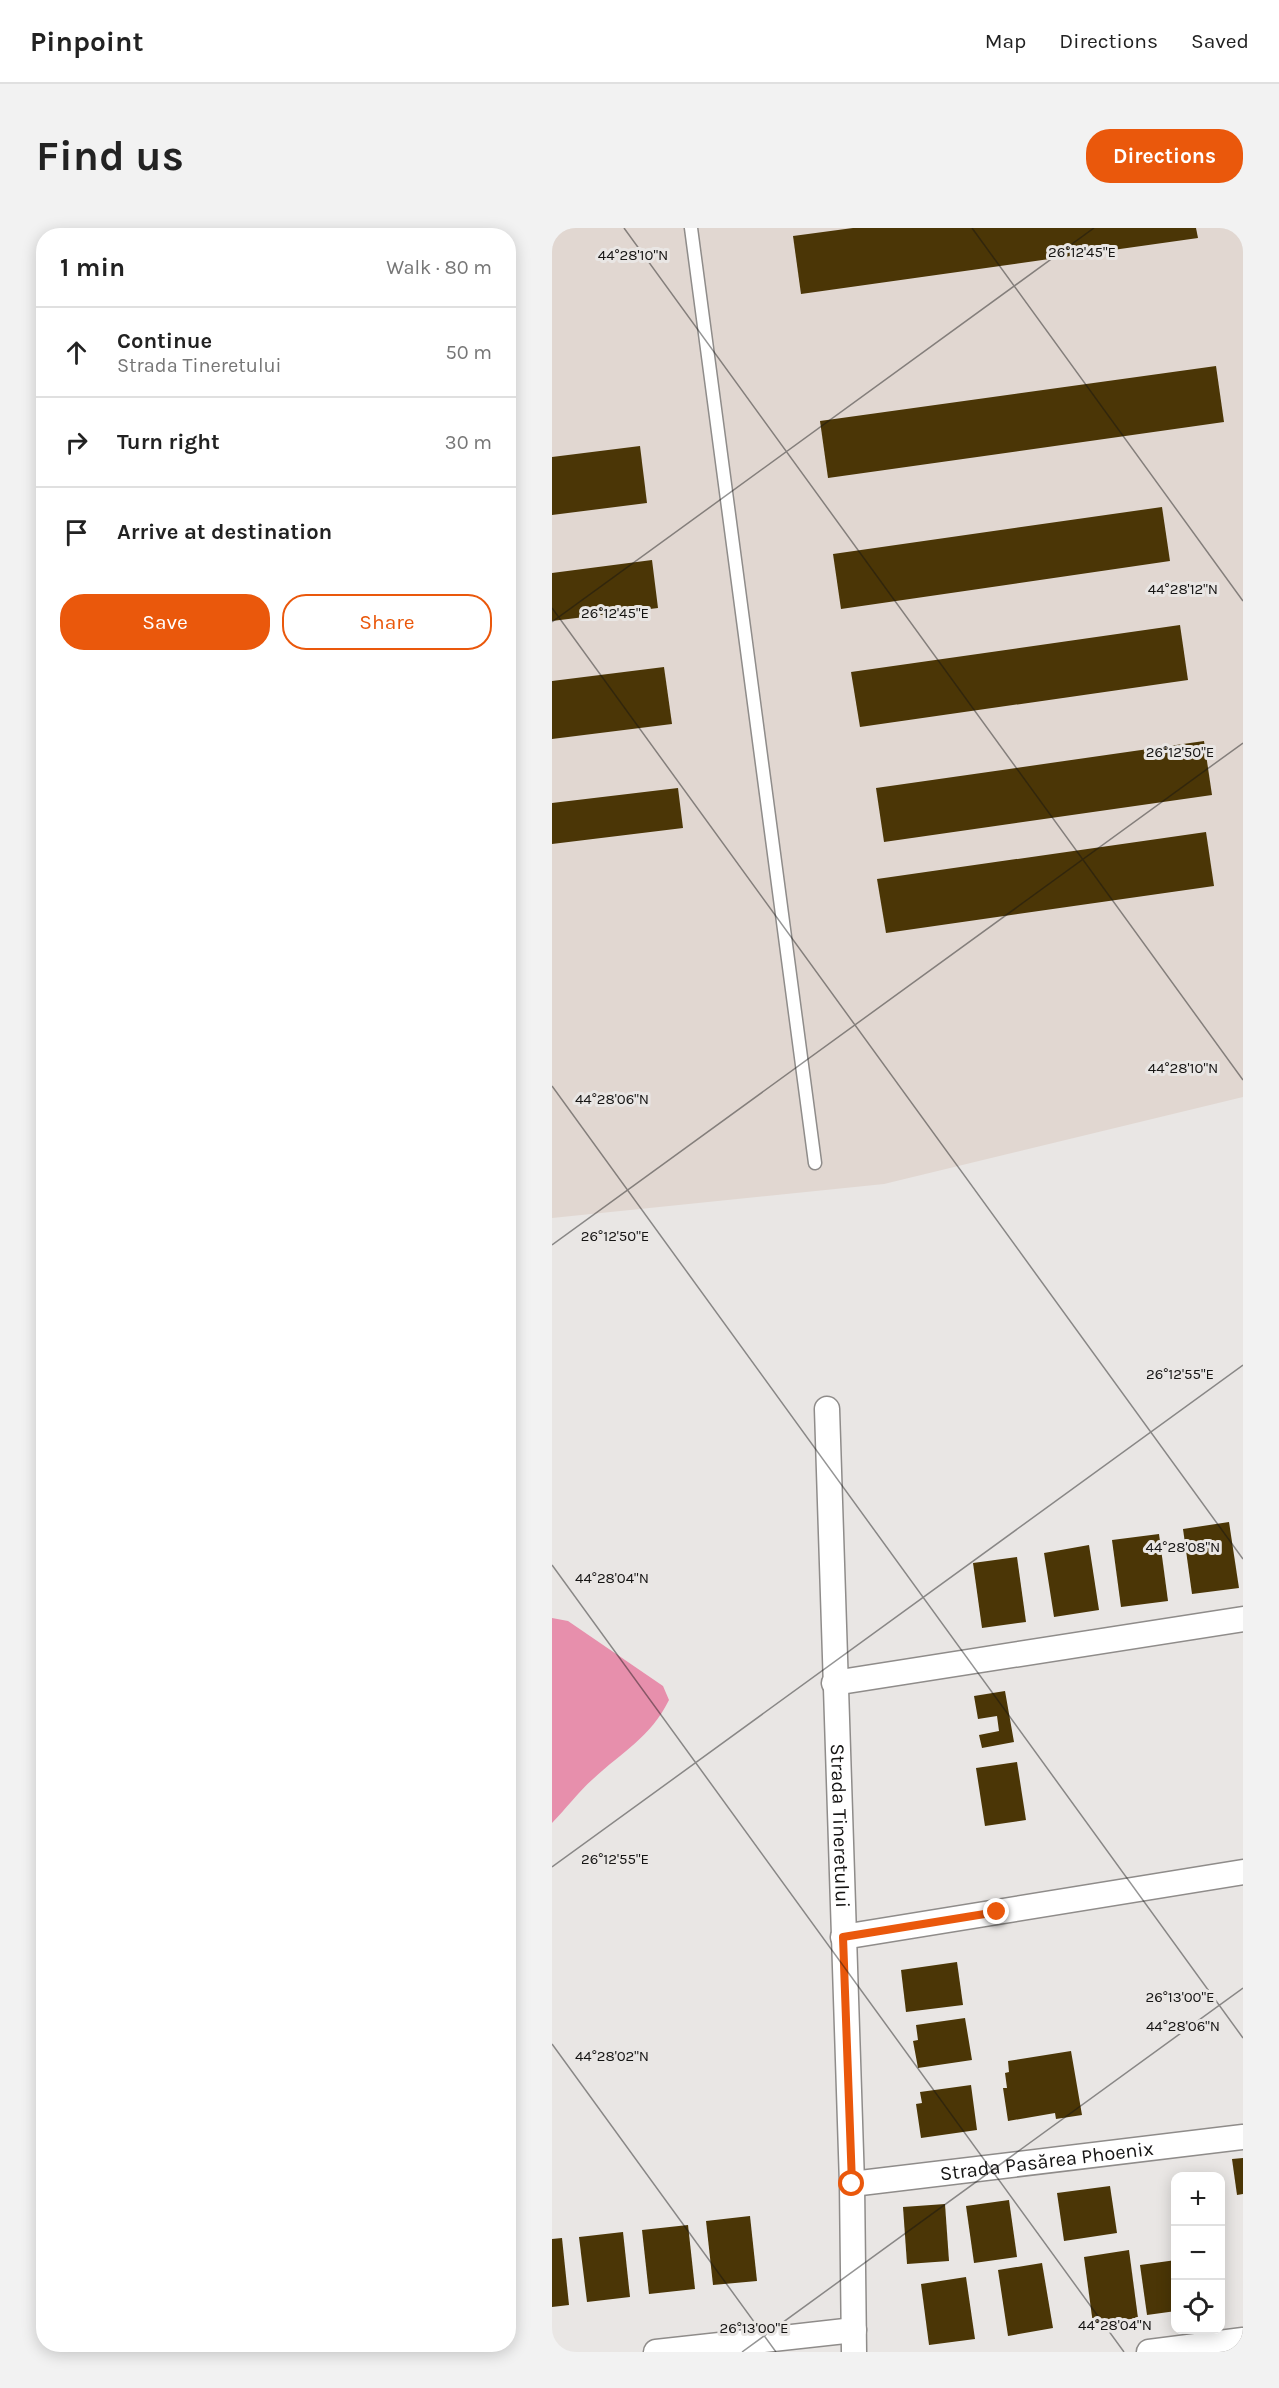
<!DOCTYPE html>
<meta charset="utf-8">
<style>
body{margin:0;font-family:Karla,sans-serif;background:#f2f2f2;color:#222}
.controls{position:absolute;right:18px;bottom:18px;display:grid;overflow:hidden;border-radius:12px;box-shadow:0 3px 15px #0003}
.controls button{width:54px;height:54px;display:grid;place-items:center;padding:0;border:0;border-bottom:2px solid #e0e0e0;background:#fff;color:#222;font:30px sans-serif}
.stop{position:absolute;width:18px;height:18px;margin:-14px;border:4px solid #ea580c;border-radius:50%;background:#fff}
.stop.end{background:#ea580c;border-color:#fff;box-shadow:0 2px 6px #0008}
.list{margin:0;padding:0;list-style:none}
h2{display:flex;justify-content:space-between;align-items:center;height:78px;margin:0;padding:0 24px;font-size:26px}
h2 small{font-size:20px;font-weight:400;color:#767676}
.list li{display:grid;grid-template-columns:39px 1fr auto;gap:18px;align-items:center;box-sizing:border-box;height:90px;padding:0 24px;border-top:2px solid #e0e0e0}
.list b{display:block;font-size:22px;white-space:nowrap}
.list p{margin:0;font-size:20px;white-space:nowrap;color:#767676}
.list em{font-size:20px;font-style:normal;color:#767676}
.actions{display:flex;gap:12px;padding:18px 24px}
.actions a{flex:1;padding:14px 0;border:2px solid #ea580c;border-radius:24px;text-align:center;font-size:21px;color:#ea580c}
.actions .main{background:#ea580c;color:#fff}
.icon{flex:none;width:33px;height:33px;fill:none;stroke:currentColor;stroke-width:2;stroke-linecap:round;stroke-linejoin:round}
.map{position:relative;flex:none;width:691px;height:2124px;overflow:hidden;border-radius:24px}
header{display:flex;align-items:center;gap:36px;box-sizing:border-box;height:84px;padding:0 30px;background:#fff;border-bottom:2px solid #e0e0e0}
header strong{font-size:28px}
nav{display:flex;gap:33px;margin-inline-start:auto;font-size:21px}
.intro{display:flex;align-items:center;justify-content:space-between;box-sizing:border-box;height:144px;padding:0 36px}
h1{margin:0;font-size:42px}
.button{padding:15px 27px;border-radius:24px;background:#ea580c;color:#fff;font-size:21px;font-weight:700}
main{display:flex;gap:36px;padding:0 36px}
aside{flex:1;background:#fff;border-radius:24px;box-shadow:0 3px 15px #0003}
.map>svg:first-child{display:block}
.built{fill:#e1d7d1}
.water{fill:#e78fac}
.building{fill:#4b3606}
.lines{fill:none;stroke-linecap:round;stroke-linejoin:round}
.service-casing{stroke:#8f8c8a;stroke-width:15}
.minor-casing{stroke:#8f8c8a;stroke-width:27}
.service{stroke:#fff;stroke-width:12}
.minor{stroke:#fff;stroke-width:24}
.route{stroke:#ea580c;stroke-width:8}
.ticks{fill:none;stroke:#151413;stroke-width:1.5;stroke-opacity:0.45}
.labels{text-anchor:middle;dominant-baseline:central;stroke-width:6;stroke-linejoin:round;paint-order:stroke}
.street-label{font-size:20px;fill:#151413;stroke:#e9e6e4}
.ticks-label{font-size:15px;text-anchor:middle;fill:#151413;stroke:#e9e6e4;stroke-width:6;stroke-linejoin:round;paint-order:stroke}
</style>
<header>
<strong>Pinpoint</strong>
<nav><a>Map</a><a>Directions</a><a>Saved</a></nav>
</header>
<div class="intro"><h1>Find us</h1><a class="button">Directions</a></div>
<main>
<aside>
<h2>1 min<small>Walk · 80 m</small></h2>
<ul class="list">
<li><svg class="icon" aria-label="ahead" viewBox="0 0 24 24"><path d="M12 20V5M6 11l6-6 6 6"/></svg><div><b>Continue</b><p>Strada Tineretului</p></div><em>50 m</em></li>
<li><svg class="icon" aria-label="right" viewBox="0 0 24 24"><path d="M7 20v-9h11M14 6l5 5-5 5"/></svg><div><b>Turn right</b></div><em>30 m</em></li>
<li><svg class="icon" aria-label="arrive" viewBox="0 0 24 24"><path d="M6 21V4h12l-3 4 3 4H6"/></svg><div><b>Arrive at destination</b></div></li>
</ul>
<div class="actions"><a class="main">Save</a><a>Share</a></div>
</aside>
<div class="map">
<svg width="691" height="2124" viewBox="0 0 691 2124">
<rect width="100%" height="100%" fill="#e9e6e4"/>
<path class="built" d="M0,0H691V869L332,956L0,990Z"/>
<path class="water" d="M0,1390L16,1393L111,1458L117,1472C98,1510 71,1523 41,1551C26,1564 14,1581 0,1595Z"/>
<g class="building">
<path d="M301,0H644L646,10L249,66L241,8Z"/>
<path d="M664,138L672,194L276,250L268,193Z"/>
<path d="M88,218L95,275L0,287V229Z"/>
<path d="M610,279L618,333L289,381L281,326Z"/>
<path d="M100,332L106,380L0,393V345Z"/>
<path d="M628,397L636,452L308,499L299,444Z"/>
<path d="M112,439L120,496L0,511V453Z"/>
<path d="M652,513L660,567L332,614L324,560Z"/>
<path d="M126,560L131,600L0,616V575Z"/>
<path d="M654,604L662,658L334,705L325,651Z"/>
<path d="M677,1294L687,1360L640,1366L631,1301Z"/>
<path d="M607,1306L616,1373L569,1379L560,1312Z"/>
<path d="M537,1317L547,1382L502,1389L492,1325Z"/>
<path d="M465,1329L474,1394L430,1400L421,1335Z"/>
<path d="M453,1463L462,1514L430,1520L427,1507L447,1503L445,1488L426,1491L422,1468Z"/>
<path d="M465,1534L474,1592L433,1598L424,1540Z"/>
<path d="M405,1734L411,1777L354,1784L349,1742Z"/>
<path d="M413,1790L420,1832L366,1840L361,1813L366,1812L364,1797Z"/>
<path d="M519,1823L530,1887L504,1891L503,1885L456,1893L451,1860H455L453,1845L457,1844L456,1833Z"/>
<path d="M419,1857L425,1902L369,1910L364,1876L370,1875L368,1864Z"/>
<path d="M691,1930V1966L685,1967L680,1931Z"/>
<path d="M558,1958L565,2005L512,2013L505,1965Z"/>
<path d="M457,1972L465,2029L422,2035L414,1978Z"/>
<path d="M393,1976L397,2033L355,2036L351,1979Z"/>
<path d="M198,1988L205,2053L161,2057L154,1993Z"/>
<path d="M136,1997L143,2061L97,2066L90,2002Z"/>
<path d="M71,2004L78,2069L35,2074L27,2009Z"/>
<path d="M10,2010L17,2077L0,2079V2011Z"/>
<path d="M577,2022L586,2090L541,2096L532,2029Z"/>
<path d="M624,2032V2083L595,2087L588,2037Z"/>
<path d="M490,2035L501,2100L456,2108L446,2042Z"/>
<path d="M414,2049L423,2111L377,2117L369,2056Z"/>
</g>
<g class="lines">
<defs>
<path id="service" d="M139,0L263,935"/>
<g id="minor">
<path id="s1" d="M275,1181L300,1956L302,2124"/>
<path d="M282,1455L691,1391"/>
<path d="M291,1709L691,1644"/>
<path id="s2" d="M300,1956L691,1909"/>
<path d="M104,2124L302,2102"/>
<path d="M597,2124L691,2112"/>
</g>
</defs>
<use href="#service" class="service-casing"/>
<use href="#minor" class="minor-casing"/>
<use href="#service" class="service"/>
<use href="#minor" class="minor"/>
</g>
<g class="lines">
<path class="route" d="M300,1956L291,1709L445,1684"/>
</g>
<path class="ticks" d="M72,0L691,852M420,0L691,373M0,380L691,1331M0,394L542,0M0,858L691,1810M0,1017L691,515M0,1337L572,2124M0,1639L691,1137M0,1816L224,2124M190,2124L691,1760"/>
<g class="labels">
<g class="street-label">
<text stroke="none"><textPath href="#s1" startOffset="417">Strada Tineretului</textPath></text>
<text stroke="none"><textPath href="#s2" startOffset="196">Strada Pasărea Phoenix</textPath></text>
</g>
</g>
<g class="ticks-label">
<text x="530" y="29">26°12'45"E</text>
<text x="81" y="32">44°28'10"N</text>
<text x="631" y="366">44°28'12"N</text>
<text x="63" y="390">26°12'45"E</text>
<text x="628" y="529">26°12'50"E</text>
<text x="631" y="845">44°28'10"N</text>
<text x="60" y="876">44°28'06"N</text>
<text x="63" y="1013">26°12'50"E</text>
<text x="628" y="1151">26°12'55"E</text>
<text x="631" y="1324">44°28'08"N</text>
<text x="60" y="1355">44°28'04"N</text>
<text x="63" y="1636">26°12'55"E</text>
<text x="628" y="1774">26°13'00"E</text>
<text x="631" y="1803">44°28'06"N</text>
<text x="60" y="1833">44°28'02"N</text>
<text x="563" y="2102">44°28'04"N</text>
<text x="202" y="2105">26°13'00"E</text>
</g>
</svg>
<div class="controls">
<button>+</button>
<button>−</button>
<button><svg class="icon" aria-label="locate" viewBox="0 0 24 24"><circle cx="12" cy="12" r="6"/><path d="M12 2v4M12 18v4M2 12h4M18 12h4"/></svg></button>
</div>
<div class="stop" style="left:300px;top:1956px"></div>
<div class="stop end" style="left:445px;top:1684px"></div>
</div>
</main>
